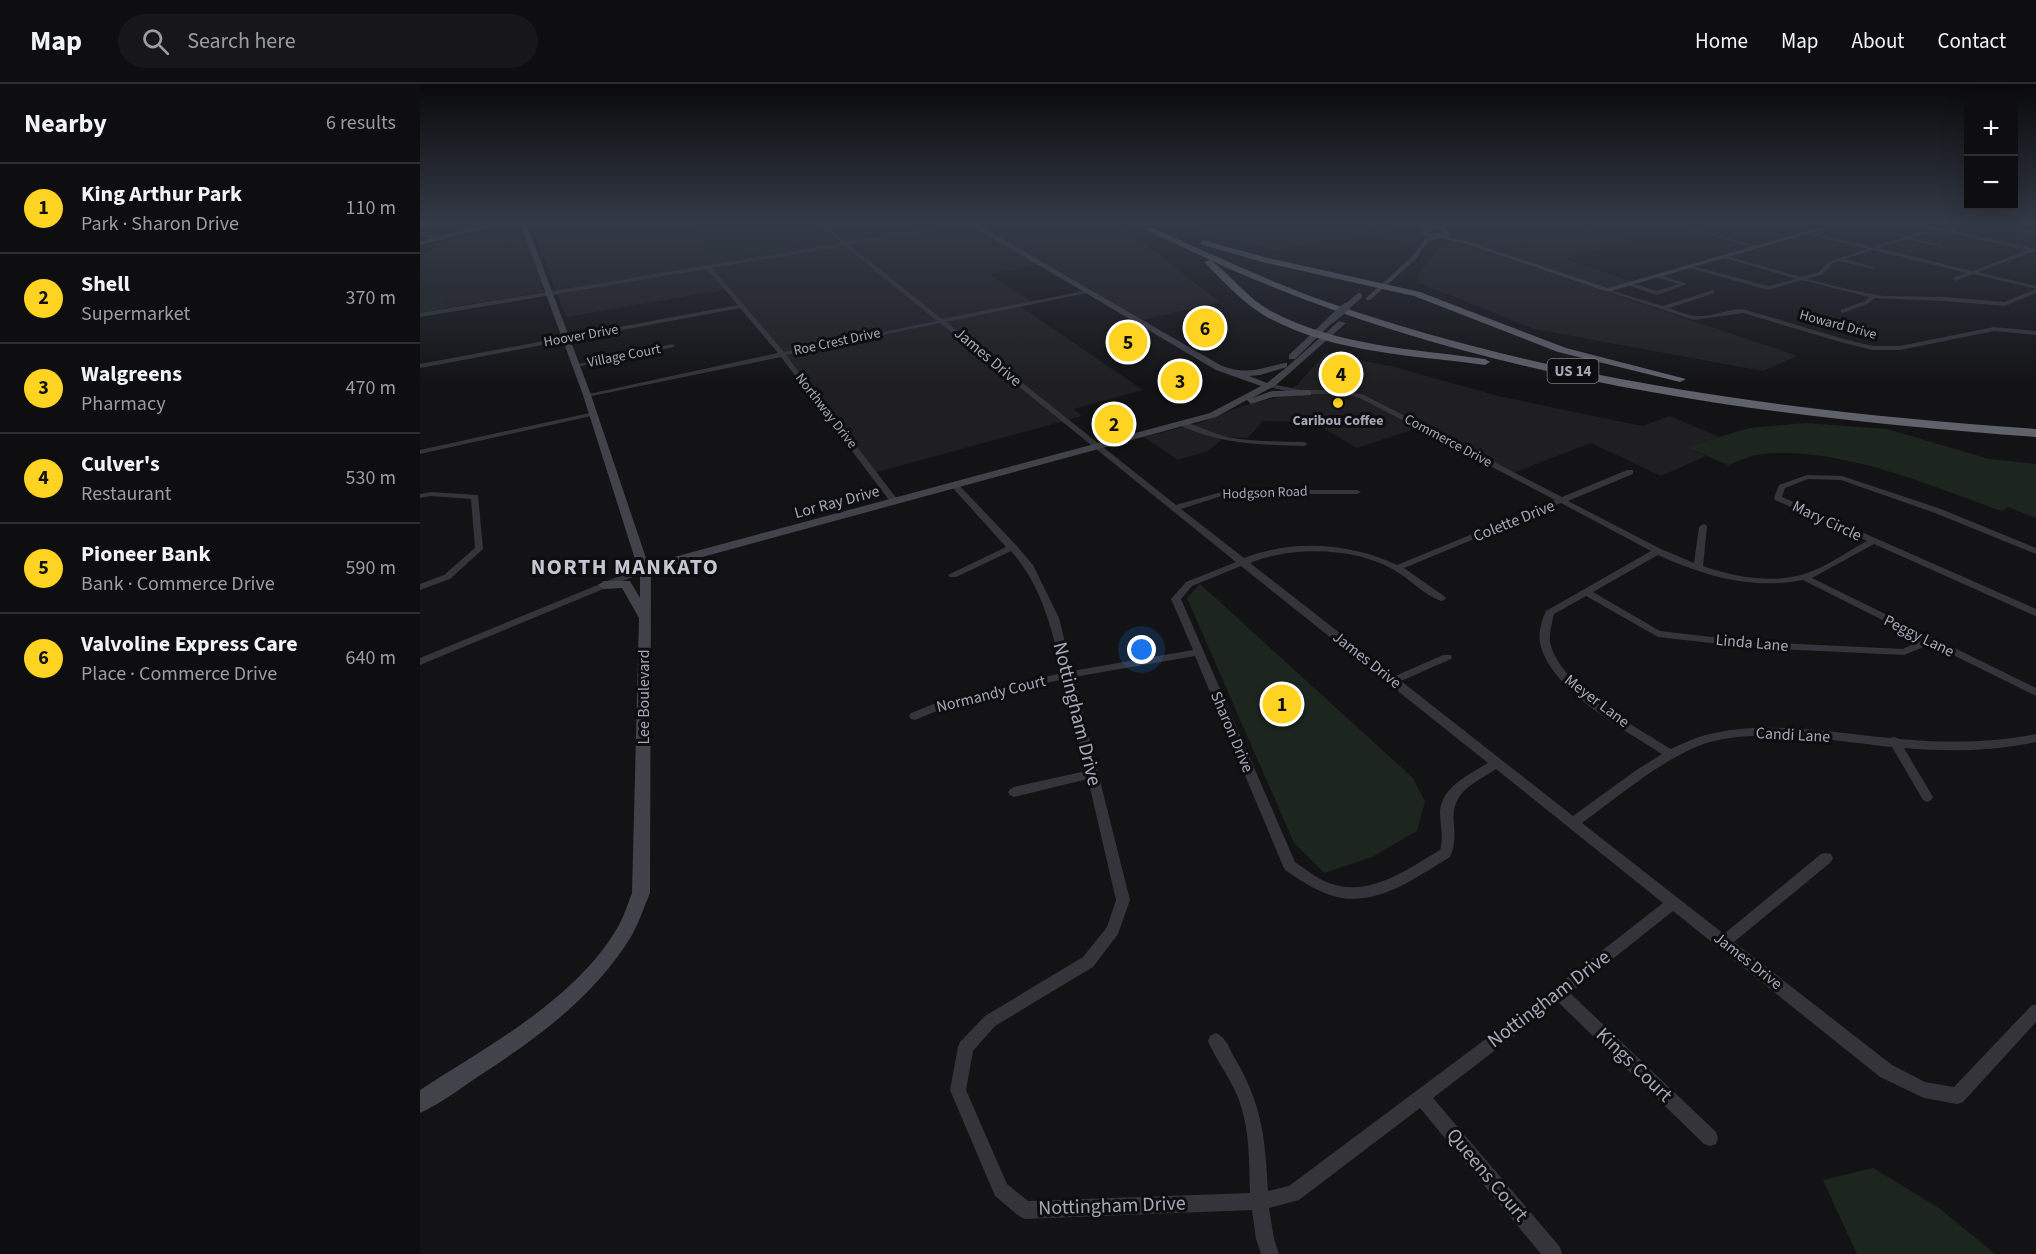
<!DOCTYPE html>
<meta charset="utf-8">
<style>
body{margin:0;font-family:"Source Sans 3",sans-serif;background:#171719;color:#f1f3f6}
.controls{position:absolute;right:18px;top:18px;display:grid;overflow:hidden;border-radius:0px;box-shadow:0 6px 24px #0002}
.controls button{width:54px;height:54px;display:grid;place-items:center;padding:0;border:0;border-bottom:2px solid #2e2e30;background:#0e0e10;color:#f1f3f6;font:30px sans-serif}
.you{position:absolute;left:722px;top:566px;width:21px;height:21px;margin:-15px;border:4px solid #fff;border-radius:50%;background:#1a73e8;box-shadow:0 0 0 9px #1a73e833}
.badge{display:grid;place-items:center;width:39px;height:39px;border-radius:50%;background:#ffd321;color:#111;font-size:20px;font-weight:700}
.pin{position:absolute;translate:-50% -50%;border:3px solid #fff;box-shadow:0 2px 6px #0006}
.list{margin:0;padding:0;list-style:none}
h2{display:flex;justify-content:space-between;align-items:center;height:78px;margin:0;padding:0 24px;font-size:26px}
h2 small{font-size:20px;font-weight:400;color:#9b9c9f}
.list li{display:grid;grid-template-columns:39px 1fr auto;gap:18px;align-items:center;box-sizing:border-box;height:90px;padding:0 24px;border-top:2px solid #2e2e30}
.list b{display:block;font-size:22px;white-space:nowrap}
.list p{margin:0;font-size:20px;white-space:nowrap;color:#9b9c9f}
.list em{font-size:20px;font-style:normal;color:#9b9c9f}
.icon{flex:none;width:33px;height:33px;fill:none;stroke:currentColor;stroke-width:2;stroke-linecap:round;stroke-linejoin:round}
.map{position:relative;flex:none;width:1616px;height:1170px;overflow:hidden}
header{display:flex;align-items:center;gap:36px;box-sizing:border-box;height:84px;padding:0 30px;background:#0e0e10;border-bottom:2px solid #2e2e30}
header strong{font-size:28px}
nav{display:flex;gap:33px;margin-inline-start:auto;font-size:21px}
.search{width:420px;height:54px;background:#171719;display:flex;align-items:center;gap:15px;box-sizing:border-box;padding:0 21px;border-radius:33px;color:#9b9c9f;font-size:22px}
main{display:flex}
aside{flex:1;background:#0e0e10}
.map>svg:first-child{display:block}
.built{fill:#1f1f22}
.green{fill:#1d251f}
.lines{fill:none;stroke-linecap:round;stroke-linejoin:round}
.street{fill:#34343a;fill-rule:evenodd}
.secondary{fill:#41424a;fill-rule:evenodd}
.highway{fill:#5f616b;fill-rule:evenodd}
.secondary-bridge-far1{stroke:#41424a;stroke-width:6}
.secondary-bridge{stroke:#41424a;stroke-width:8}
.poi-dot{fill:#ffd321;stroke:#0e0e10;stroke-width:2}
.labels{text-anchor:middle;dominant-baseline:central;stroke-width:6;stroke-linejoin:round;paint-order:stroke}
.far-street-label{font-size:14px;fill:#a3a7b6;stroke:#0e0e10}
.far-poi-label{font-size:14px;font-weight:bold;fill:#a3a7b6;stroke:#0e0e10}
.shield{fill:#0e0e10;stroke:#767984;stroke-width:1.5}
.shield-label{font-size:15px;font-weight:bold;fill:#a3a7b6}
.street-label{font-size:16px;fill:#a3a7b6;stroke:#0e0e10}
.near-street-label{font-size:20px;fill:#a3a7b6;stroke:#0e0e10}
.district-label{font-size:22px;font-weight:bold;letter-spacing:1.5px;fill:#c5c6d2;stroke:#0e0e10}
</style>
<header>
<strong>Map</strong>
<div class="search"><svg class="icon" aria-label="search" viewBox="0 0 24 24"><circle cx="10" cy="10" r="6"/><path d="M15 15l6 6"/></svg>Search here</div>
<nav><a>Home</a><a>Map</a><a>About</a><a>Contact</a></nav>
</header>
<main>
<aside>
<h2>Nearby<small>6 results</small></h2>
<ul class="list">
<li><span class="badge">1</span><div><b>King Arthur Park</b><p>Park · Sharon Drive</p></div><em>110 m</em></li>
<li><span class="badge">2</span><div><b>Shell</b><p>Supermarket</p></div><em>370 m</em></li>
<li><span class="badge">3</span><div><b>Walgreens</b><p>Pharmacy</p></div><em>470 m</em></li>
<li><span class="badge">4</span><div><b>Culver's</b><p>Restaurant</p></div><em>530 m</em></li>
<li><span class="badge">5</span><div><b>Pioneer Bank</b><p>Bank · Commerce Drive</p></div><em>590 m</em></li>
<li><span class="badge">6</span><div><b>Valvoline Express Care</b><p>Place · Commerce Drive</p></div><em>640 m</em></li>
</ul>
</aside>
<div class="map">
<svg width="1616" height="1170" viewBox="0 0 1616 1170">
<rect width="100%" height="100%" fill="#131315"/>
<g class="built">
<path d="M146,137H688L708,146L799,218L714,238L620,181L569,190L615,220L601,223L723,306L654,325L662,332L450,390L310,205L146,233L114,149L128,147Z"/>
<path d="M1036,137H1145L1212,156L1145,175L1210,197L1187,204L1024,149Z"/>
<path d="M981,140L1007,150L991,162L949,147Z"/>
<path d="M71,145L73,153L104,149L124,208L26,224L24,208L0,212V172L11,167L15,159Z"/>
<path d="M1034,157L1378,272L1343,287L1114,245L997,198L998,191L1022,160Z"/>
<path d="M905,270L971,282L1078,312L1222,342L1250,332L1299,353L1267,363L1286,372L1241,392L1171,359L1088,391L998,344L937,364L893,338L843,337L828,354L805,353L788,367L758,376L724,353L779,339L822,322L858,313L876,302Z"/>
</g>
<g class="green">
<path d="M325,137H389L413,157L299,176L275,145Z"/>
<path d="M753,137H925L949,147L857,167L775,146Z"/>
<path d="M25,208L26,224L0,229V212Z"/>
<path d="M1386,339L1467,345L1569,375L1616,380V434L1588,423L1582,427C1511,402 1419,362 1343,370C1331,371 1319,377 1308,381L1266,363L1329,344Z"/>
<path d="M780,500L993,694L1005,718L997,747L952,773L904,789L874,759L767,514Z"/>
<path d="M1453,1084L1519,1124L1575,1170H1437L1403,1096Z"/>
</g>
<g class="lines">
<g class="street">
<path d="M18,137H25L0,144V142Z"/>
<path d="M395,137H400L426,158L553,138L551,140L429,161L522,235L669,206L667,209L526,238L756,421L808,406H937L941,408L937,410H808L761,425L824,474C872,455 931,459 977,481L1135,416L940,314L924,310H881L844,302V300L846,299L881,306H924L944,311L1142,413L1207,386H1213V390L1148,417L1241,465L1274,479L1279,443L1283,440L1286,441L1287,443L1283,482C1315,493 1352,500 1384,490C1407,483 1426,468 1447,457L1355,416L1354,414L1359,401L1387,391L1422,392L1521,425L1616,464V470L1515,429L1421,396L1388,395L1365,404L1362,413L1616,525V532L1613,531L1454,460L1392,494L1616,604V612L1511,560L1484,571L1335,564L1238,553L1166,512L1134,530C1132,539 1129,549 1130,558C1139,602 1216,643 1251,665C1264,659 1276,653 1290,650C1346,636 1413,649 1470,654L1474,653L1479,655C1525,659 1570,659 1616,650V658C1572,667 1529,668 1484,664L1513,713L1511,716L1507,718L1503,716L1472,663C1417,657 1326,641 1276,663C1235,681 1199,712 1162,739L1304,850L1401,770L1406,769L1411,770L1413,774L1411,778L1314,858L1472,981L1505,998L1534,1003L1611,922L1616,920V938L1543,1018L1537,1020L1504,1014L1460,993L1253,827L1150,909L1296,1048L1298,1054L1296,1060L1290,1062L1284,1060L1138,918L1013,1014L1140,1163L1142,1170H1121L1000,1024L879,1116L849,1124L854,1155L859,1170H841L836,1155L832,1126L605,1135L599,1132L575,1112L530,1006L538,963L540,958L565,932L663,873L687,843L696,816L668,695L594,713L590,711L588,708L590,705L594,703L666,687L644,595L524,624L495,636L491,635L489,632L491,629L521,617L642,589C632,545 622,502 591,467L536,493H530L528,491L586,463L531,402L535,400H538L596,461L613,481L639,534L652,587L773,566L751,515L766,498L816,478L520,239L366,271L478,416L479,418L475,420H472L361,273L167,313L164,311L358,269L320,224L0,284V280L318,221L287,185L0,233V229L422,159ZM425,162L517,237L364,268L292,184ZM1141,419L1231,467L1126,527C1122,535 1118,549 1120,559C1130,606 1205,646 1242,670L1215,687L1153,732L981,597L1031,575L1032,573L1031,571H1023L975,592L830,479C871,462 935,463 974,486C990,495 1004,511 1021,517L1024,516L1026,514L1024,512L984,484ZM1238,471C1284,492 1332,506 1383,496L1502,556L1483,565L1335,558L1240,547L1173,508ZM821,482L1068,679C1050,690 1021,703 1020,728C1020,741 1024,753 1020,766C989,784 954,811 916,801C901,798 888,787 875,778L761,515L772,502ZM775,572L863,782L865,786C880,796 893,805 910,811C953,826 995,794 1030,773C1035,762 1035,752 1034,741C1030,708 1052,701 1076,685L1243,819L1134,904L869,1102L848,1107C845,1051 842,1020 813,971C809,963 805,953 796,949L790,952L788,957C796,976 809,992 817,1011C830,1042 829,1076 830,1109L608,1117L587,1100L546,1006L553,967L575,942L673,883L698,850L710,816L654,593Z"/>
<path d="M1237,137H1244L1340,163L1336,164Z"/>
<path d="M1296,137L1309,139L1322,137L1309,141Z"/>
<path d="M1479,137L1516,143L1615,165V167L1558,188L1616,202V209L1585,222L1525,217L1454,214L1449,219L1423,229L1421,228V226L1445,217L1449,213L1382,196L1348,206L1266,183L1269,181L1348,202L1376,195L1302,173L1306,172L1381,193L1399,188L1409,177L1448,165L1387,150V148L1453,163L1510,145ZM1515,146L1608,166L1552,187L1458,164L1486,155L1522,163V161L1491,154ZM1453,166L1547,189L1533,194L1535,197L1553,190L1616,205L1584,218L1525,213L1463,212L1431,206L1387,195L1403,190L1413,179L1419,177L1453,185V183L1424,175Z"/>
<path d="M1556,137H1564L1616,148V150Z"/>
<path d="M0,149L21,153V154L19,155L0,151Z"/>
<path d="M1237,190L1267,200L1237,211L1204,200L1207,198L1237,207L1259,200L1235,193Z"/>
<path d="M1186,205L1243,222L1293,206L1295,209L1249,224C1258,227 1268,232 1278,232C1293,233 1307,225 1323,225L1427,256L1453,262H1480L1574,243L1616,247V251L1574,247L1480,266H1453L1424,259L1323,229L1274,236L1186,207Z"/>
<path d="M252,260L254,261V263L156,283L153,281Z"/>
<path d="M174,328L176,329V331L0,370V366Z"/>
<path d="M761,338C771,338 794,350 807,353C832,358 858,357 884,358L888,360L884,362C841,361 801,360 761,342Z"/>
<path d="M11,408L58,411L63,465L30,495L0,506V500L24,491L55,464L51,415L11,412L0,414V410Z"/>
<path d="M224,482L227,483L229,485L227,487L0,581V574Z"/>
</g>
<g class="secondary">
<path d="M83,137C94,137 103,136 109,146L171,311L228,480L790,329L841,302L796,286L544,137H551L802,282C827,291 839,285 864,279H867V283L919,237L926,239L856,301L832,314L852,307L888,306L891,307V311L853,313L831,320L827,316L796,333L231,487L230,809C224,823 219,838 212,851C176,911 120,952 62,990C42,1003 22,1019 0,1029V1006C68,962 160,913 200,839C205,829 208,819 212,809L219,534L202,504L184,505L178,501L184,497H210L220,514V491L163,311L101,142L90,138L0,161V157ZM867,283L847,299L829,292L840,291Z"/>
<path d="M984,137L1025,144L1031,151L1028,153L1050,158L1188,204L1422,137H1431L1188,208L1046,160L1020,154L1008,157L997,174L950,216H946V214L993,172L1004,155L1011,153L1002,150V146L1006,144L982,140ZM1012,145L1021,146L1024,150L1008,149Z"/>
<path d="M909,233L916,235L875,275H869V271Z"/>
</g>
<g class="highway">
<path d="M707,137H717C781,165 844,196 910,219C1137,298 1377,328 1616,345V353C1336,333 1049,294 792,177C812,192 828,215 851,227C916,262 994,265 1065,275L1070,278L1065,281C992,271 907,269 842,230C821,217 801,195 784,178L790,176Z"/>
<path d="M783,156L844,173L1000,208L1146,264L1266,295L1260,298L1138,268L994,212L842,178L780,160Z"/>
</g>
<path class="secondary-bridge-far1" d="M924,225L939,212"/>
<path class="secondary-bridge" d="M912,235L926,223"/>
</g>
<linearGradient id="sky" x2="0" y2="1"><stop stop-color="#0a0a0c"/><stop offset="0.46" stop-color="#333946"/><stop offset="1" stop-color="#333946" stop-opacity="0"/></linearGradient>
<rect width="1616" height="301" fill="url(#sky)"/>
<circle class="poi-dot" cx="918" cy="319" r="6"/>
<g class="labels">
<g class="far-street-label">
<text transform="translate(1418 241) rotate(15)">Howard Drive</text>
<text transform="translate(161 252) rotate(-10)">Hoover Drive</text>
<text transform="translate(417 258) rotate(-12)">Roe Crest Drive</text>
<text transform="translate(204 272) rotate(-11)">Village Court</text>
<text transform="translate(406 327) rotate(52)">Northway Drive</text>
<text transform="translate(1028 357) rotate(28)">Commerce Drive</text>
<text transform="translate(845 409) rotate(-2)">Hodgson Road</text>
</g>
<g class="far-poi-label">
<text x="918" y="337">Caribou Coffee</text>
</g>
<rect class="shield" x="1127.5" y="275" width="51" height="24" rx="4.5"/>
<g class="shield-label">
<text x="1153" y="287">US 14</text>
</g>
<g class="street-label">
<text transform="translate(568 273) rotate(40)">James Drive</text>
<text transform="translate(417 418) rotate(-15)">Lor Ray Drive</text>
<text transform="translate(1094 437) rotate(-22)">Colette Drive</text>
<text transform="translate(1407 437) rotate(25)">Mary Circle</text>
<text transform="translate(1499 552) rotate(26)">Peggy Lane</text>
<text transform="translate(1332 559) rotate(5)">Linda Lane</text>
<text transform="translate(947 576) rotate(38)">James Drive</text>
<text transform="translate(571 610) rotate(-14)">Normandy Court</text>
<text transform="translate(224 613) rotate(-90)">Lee Boulevard</text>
<text transform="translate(1177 617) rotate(37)">Meyer Lane</text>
<text transform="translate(812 648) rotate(67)">Sharon Drive</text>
<text transform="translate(1373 651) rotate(3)">Candi Lane</text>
<text transform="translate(1328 877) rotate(38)">James Drive</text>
</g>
<g class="near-street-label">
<text transform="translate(657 630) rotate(76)">Nottingham Drive</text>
<text transform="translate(1129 915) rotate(-37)">Nottingham Drive</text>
<text transform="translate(1214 981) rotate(44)">Kings Court</text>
<text transform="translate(1067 1091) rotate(50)">Queens Court</text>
<text transform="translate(692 1122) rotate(-2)">Nottingham Drive</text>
</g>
<g class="district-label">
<text x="205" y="483">NORTH MANKATO</text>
</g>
</g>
</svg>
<div class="controls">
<button>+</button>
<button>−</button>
</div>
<div class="you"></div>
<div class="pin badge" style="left:862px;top:620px">1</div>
<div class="pin badge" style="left:694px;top:340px">2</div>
<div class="pin badge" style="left:760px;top:297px">3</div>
<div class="pin badge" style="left:921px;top:290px">4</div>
<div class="pin badge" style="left:708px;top:258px">5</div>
<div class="pin badge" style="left:785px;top:244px">6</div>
</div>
</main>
